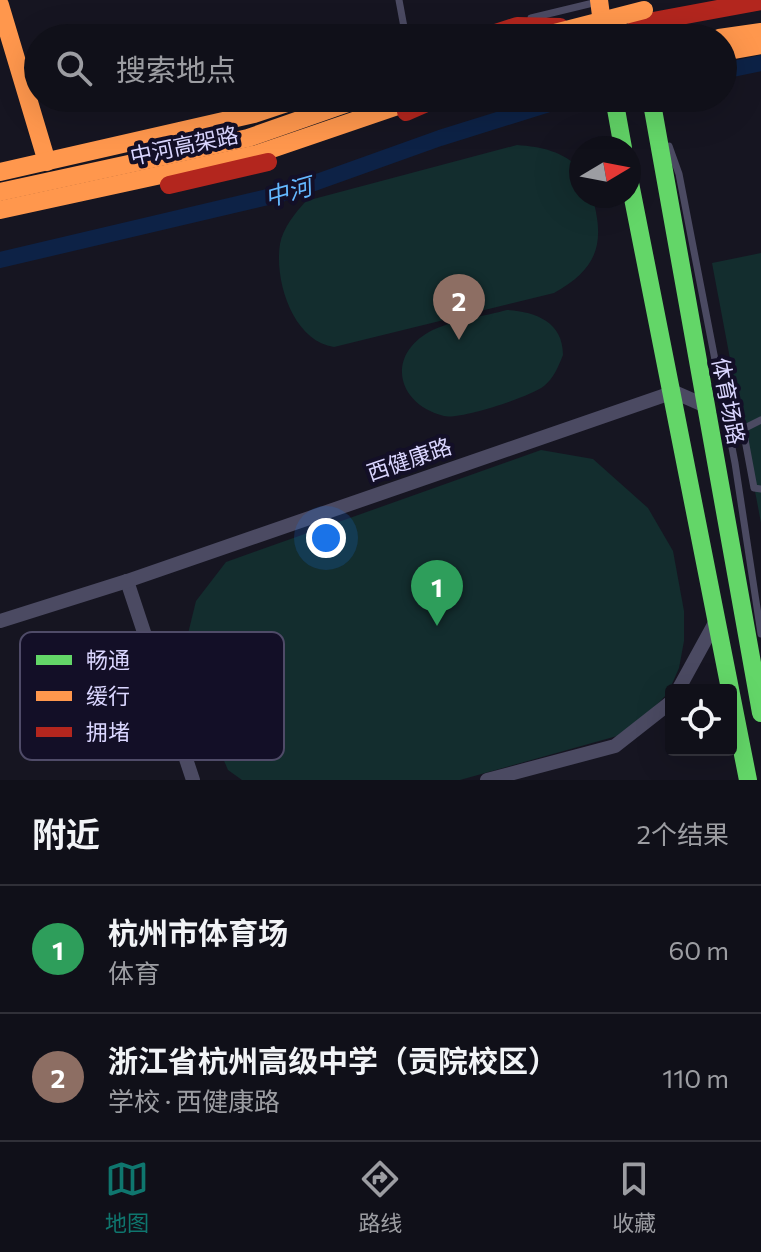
<!DOCTYPE html>
<html lang="zh">
<meta charset="utf-8">
<style>
body{margin:0;font-family:Commissioner,"Noto Sans SC",sans-serif;background:#191922;color:#f1f3f6}
.controls{position:absolute;right:24px;bottom:24px;display:grid;overflow:hidden;border-radius:8px;box-shadow:0 8px 32px #0002}
.controls button{width:72px;height:72px;display:grid;place-items:center;padding:0;border:0;border-bottom:2px solid #303038;background:#101019;color:#f1f3f6;font:40px sans-serif}
.compass{position:absolute;left:569px;top:136px;width:72px;height:72px;border-radius:50%;background:#101019;box-shadow:0 8px 32px #0002;rotate:80deg}
.you{position:absolute;left:326px;top:538px;width:28px;height:28px;margin:-20px;border:6px solid #fff;border-radius:50%;background:#1a73e8;box-shadow:0 0 0 12px #1a73e833}
.badge{display:grid;place-items:center;width:52px;height:52px;border-radius:50%;background:#0f766e;color:#fff;font-size:26px;font-weight:700}
.pin{position:absolute;translate:-50% -66px;filter:drop-shadow(0 2px 4px #0008)}
.pin::after{content:'';position:absolute;top:42px;width:28px;height:24px;background:inherit;clip-path:polygon(0 0,100% 0,50% 100%)}
.list{margin:0;padding:0;list-style:none}
h2{display:flex;justify-content:space-between;align-items:center;height:104px;margin:0;padding:0 32px;font-size:34px}
h2 small{font-size:26px;font-weight:400;color:#9c9da2}
.list li{display:grid;grid-template-columns:52px 1fr auto;gap:24px;align-items:center;box-sizing:border-box;height:128px;padding:0 32px;border-top:2px solid #303038}
.list b{display:block;font-size:30px;white-space:nowrap}
.list p{margin:0;font-size:26px;white-space:nowrap;color:#9c9da2}
.list em{font-size:26px;font-style:normal;color:#9c9da2}
.icon{flex:none;width:44px;height:44px;fill:none;stroke:currentColor;stroke-width:2;stroke-linecap:round;stroke-linejoin:round}
.map{position:relative;flex:none;width:761px;height:780px;overflow:hidden}
.search{position:absolute;background:#101019;box-shadow:0 8px 32px #0002;left:24px;right:24px;top:24px;height:88px;display:flex;align-items:center;gap:20px;box-sizing:border-box;padding:0 28px;border-radius:44px;color:#9c9da2;font-size:30px}
.sheet{height:360px;background:#101019}
nav{display:flex;justify-content:space-around;align-items:center;box-sizing:border-box;height:112px;border-top:2px solid #303038;background:#101019;font-size:22px;color:#9c9da2}
nav a{display:grid;justify-items:center;gap:4px}
nav .on{color:#0f766e}
.map>svg:first-child{display:block}
.green{fill:#132d2e}
.lines{fill:none;stroke-linecap:round;stroke-linejoin:round}
.canal{stroke:#0d2246;stroke-width:16}
.lane{stroke:#4b4a62;stroke-width:7}
.street{stroke:#4b4a62;stroke-width:14}
.fast{stroke:#63d668;stroke-width:18}
.slow{stroke:#ff974d;stroke-width:18}
.jam{stroke:#b3261e;stroke-width:18}
.slow-bridge{stroke:#ff974d;stroke-width:18}
.labels{text-anchor:middle;dominant-baseline:central;stroke-width:8;stroke-linejoin:round;paint-order:stroke}
.street-label{font-size:22px;fill:#dad6ff;stroke:#130f27}
.water-label{font-size:24px;font-style:italic;fill:#64b8ff;stroke:#130f27}
.key{fill:#130f27;stroke:#4f4b68;stroke-width:2}
.key-label{font-size:22px;fill:#dad6ff}
</style>
<div class="map">
<svg width="761" height="780" viewBox="0 0 761 780">
<rect width="100%" height="100%" fill="#161521"/>
<g class="green">
<path d="M517,145C542,147 563,151 581,170V196H592C606,244 597,269 554,293L334,347C294,342 274,282 280,244C283,228 295,213 306,201Z"/>
<path d="M761,253V523L712,263Z"/>
<path d="M507,310C536,312 563,322 563,355C558,367 554,378 544,386C530,397 459,420 444,416C398,405 385,357 429,332C448,321 486,316 507,310Z"/>
<path d="M541,450L593,459L648,508L673,551L684,611V641L679,668L668,693L645,717L617,736L460,780H242L228,770L201,707L184,650L196,601L226,562Z"/>
</g>
<g class="lines">
<g class="canal">
<path d="M723,71L761,63"/>
<path d="M0,260L289,192L440,138L568,98"/>
</g>
<g class="lane">
<path d="M399,0L406,38"/>
<path d="M531,18L597,2"/>
<path d="M669,146L679,174L735,463L761,634"/>
<path d="M761,420L743,429L754,488L761,489"/>
</g>
<g class="street">
<path d="M127,581L193,780"/>
<path d="M0,621L127,581L674,392L706,406"/>
<path d="M678,690L717,619"/>
<path d="M487,780L615,746L671,702"/>
</g>
<g class="fast">
<path d="M661,29L677,38"/>
<path d="M614,98L623,148"/>
<path d="M651,98L761,713"/>
<path d="M629,178L748,780"/>
</g>
<g class="slow">
<path d="M599,0L604,38"/>
<path d="M0,5L47,162"/>
<path d="M719,38L761,32"/>
<path d="M723,52L761,45"/>
<path d="M0,172L254,114L302,98"/>
<path d="M0,192L248,138L362,98"/>
<path d="M0,210L257,154L421,98"/>
</g>
<g class="jam">
<path d="M637,24L761,1"/>
<path d="M480,38L517,26L560,27"/>
<path d="M620,38L639,34"/>
<path d="M406,112L438,98"/>
<path d="M169,185L268,162"/>
</g>
<path class="slow-bridge" d="M535,38L644,10"/>
</g>
<g class="labels">
<g class="street-label">
<text transform="translate(184 145) rotate(-12)">中河高架路</text>
<text transform="translate(729 401) rotate(79)">体育场路</text>
<text transform="translate(409 459) rotate(-19)">西健康路</text>
</g>
<g class="water-label">
<text transform="translate(288 191) rotate(-16)">中河</text>
</g>
</g>
<rect x="20" y="632" width="264" height="128" rx="12" class="key"/>
<rect x="36" y="655" width="36" height="10" fill="#63d668"/>
<rect x="36" y="691" width="36" height="10" fill="#ff974d"/>
<rect x="36" y="727" width="36" height="10" fill="#b3261e"/>
<g class="key-label">
<text x="86" y="668">畅通</text>
<text x="86" y="704">缓行</text>
<text x="86" y="740">拥堵</text>
</g>
</svg>
<div class="controls">
<button><svg class="icon" aria-label="locate" viewBox="0 0 24 24"><circle cx="12" cy="12" r="6"/><path d="M12 2v4M12 18v4M2 12h4M18 12h4"/></svg></button>
</div>
<svg class="compass" viewBox="-18 -18 36 36"><path d="M0-13l5 13h-10z" fill="#e53935"/><path d="M0 13l5-13h-10z" fill="#9c9da2"/></svg>
<div class="you"></div>
<div class="pin badge" style="left:437px;top:626px;background:#2e9e5b">1</div>
<div class="pin badge" style="left:459px;top:340px;background:#8d6e63">2</div>
<div class="search"><svg class="icon" aria-label="search" viewBox="0 0 24 24"><circle cx="10" cy="10" r="6"/><path d="M15 15l6 6"/></svg>搜索地点</div>
</div>
<section class="sheet">
<h2>附近<small>2个结果</small></h2>
<ul class="list">
<li><span class="badge" style="background:#2e9e5b">1</span><div><b>杭州市体育场</b><p>体育</p></div><em>60 m</em></li>
<li><span class="badge" style="background:#8d6e63">2</span><div><b>浙江省杭州高级中学（贡院校区）</b><p>学校 · 西健康路</p></div><em>110 m</em></li>
</ul>
</section>
<nav>
<a class="on"><svg class="icon" aria-label="map" viewBox="0 0 24 24"><path d="M3 6l6-2 6 2 6-2v14l-6 2-6-2-6 2zM9 4v14M15 6v14"/></svg>地图</a>
<a><svg class="icon" aria-label="directions" viewBox="0 0 24 24"><path d="M12 3l9 9-9 9-9-9zM9 14v-3h6M13 9l2 2-2 2"/></svg>路线</a>
<a><svg class="icon" aria-label="saved" viewBox="0 0 24 24"><path d="M7 4h10v16l-5-4-5 4z"/></svg>收藏</a>
</nav>
